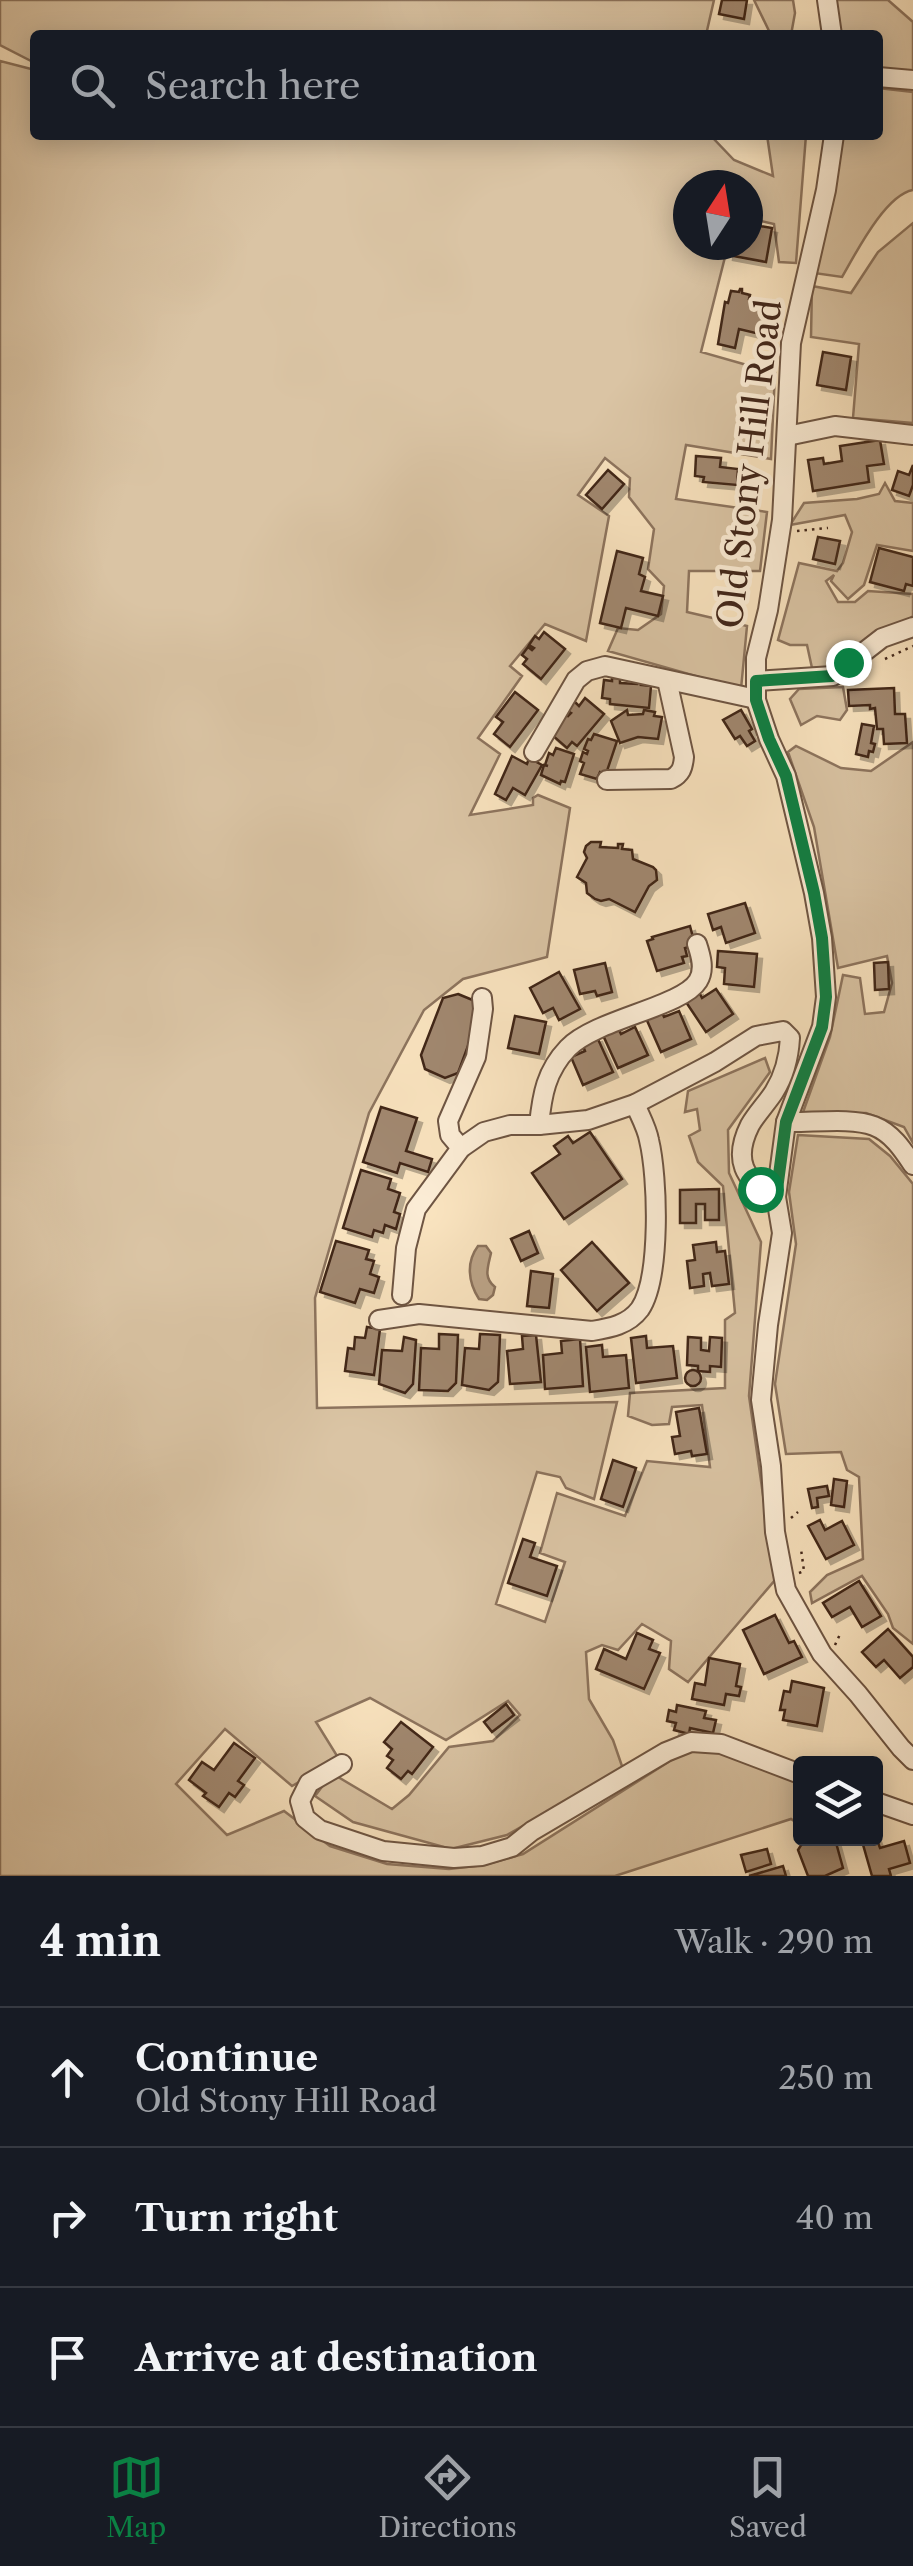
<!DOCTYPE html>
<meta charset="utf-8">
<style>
body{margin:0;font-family:"Libre Caslon Text",serif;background:#20242c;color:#f1f3f6}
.controls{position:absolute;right:30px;bottom:30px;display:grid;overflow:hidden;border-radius:10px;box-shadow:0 5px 25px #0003}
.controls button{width:90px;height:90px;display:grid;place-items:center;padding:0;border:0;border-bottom:2px solid #363941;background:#171b24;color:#f1f3f6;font:50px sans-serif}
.compass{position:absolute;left:673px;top:170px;width:90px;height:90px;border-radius:50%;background:#171b24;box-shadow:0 5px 25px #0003;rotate:12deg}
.stop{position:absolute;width:30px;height:30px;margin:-22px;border:8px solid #0b8043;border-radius:50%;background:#fff}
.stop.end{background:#0b8043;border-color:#fff;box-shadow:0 2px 10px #0008}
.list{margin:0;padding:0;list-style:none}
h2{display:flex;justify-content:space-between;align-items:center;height:130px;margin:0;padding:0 40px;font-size:42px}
h2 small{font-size:32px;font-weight:400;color:#9ea1a6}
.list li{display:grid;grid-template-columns:65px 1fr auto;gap:30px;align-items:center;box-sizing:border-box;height:140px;padding:0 40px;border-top:2px solid #363941}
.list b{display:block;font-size:38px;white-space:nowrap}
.list p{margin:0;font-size:32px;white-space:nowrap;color:#9ea1a6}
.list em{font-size:32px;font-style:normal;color:#9ea1a6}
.icon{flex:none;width:55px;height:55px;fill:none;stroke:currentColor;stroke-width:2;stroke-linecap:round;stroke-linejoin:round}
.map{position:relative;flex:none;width:913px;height:1876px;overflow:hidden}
.search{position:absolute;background:#171b24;box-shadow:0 5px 25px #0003;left:30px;right:30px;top:30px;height:110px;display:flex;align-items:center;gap:25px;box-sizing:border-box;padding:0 35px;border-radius:10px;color:#9ea1a6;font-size:38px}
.sheet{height:550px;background:#171b24}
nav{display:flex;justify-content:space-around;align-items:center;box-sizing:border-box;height:140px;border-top:2px solid #363941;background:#171b24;font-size:28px;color:#9ea1a6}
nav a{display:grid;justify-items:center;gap:5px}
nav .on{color:#0b8043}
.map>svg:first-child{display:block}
.green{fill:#dac4a4;stroke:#8d745e;stroke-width:2.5}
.water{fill:#bba387;stroke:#8a715b;stroke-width:2.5}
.building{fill:#a18870;stroke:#402519;stroke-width:2.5;filter:url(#shadow)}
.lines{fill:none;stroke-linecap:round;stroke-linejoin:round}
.minor-casing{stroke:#6e5543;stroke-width:22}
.path{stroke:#402519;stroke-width:2.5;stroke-dasharray:2.5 5;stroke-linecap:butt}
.minor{stroke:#fcedd6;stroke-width:18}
.route{stroke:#0b8043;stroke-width:12}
.labels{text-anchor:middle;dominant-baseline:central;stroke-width:9;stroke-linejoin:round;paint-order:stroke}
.street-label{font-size:35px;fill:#402519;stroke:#fcedd6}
</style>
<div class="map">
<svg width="913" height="1876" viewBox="0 0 913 1876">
<defs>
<filter id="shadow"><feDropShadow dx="5" dy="5" stdDeviation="0" flood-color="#0004"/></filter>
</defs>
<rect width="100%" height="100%" fill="#fae4c0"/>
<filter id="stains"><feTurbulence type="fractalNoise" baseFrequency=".002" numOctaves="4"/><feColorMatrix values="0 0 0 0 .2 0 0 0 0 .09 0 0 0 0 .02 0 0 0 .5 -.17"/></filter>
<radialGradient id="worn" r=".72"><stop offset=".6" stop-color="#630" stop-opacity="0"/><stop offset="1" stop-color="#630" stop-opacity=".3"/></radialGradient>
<g class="green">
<path d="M0,0H714L706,35H35V63L0,45Z"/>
<path d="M754,0H793L795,13L791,35H771Z"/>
<path d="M833,0H888L913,22V73L878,71V35H841Z"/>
<path d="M0,61L35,70V135H710L734,160L773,176L767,135H806L796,263L779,262L774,224L748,218V185H688V245H708L725,257L701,352L775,373L771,459L686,445L676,499L767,512L760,571H689L687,612L747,626L741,689L608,651L618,628L638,630L661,614L664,586L648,569L654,529L629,497L630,478L605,458L578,495L609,516L586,641L545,624L510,666L522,676L478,738L500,754L470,815L533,805V798L538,795L570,808L547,957L463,979L424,1010L369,1113L315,1298L317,1408L617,1402L594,1499L566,1488L560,1477L537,1472L496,1604L545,1622L565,1562L540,1553L557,1493L625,1516L647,1461L710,1467L702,1405L672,1407L669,1424L652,1425L628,1416L630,1393L725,1388V1320L735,1313L723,1186L698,1162L689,1136L700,1130L697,1109L685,1112L688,1091L765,1058L770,1072L728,1130L729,1173L761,1242L749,1396L775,1580L688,1682L669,1669L671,1641L642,1624L618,1650L602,1645L586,1652L589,1699L613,1740L623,1769L507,1835L451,1849L353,1822L315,1796L324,1784L338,1777L392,1809L409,1795L449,1747L493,1741L520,1715L508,1701L446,1740L370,1698L316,1722L339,1759L292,1786L225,1729L176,1784L227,1835L284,1811L330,1846L387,1864L449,1869L484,1865L523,1854L670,1761L694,1749L722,1750L800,1780V1825L791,1819L615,1876H0Z"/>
<path d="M878,88L913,92V190C885,195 856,253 842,277L814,273L842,135H878Z"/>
<path d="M913,223V423L853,418L859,344L811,337L812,286L851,293L878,252Z"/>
<path d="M885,483L895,501L913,503V551L877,545L864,585L848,599L831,581L834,575L826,581L838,602H855L868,591L913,594V616L904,624L879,632L829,667L812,668L807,645H790L778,640L799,563L837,571L843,563L852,532L845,515L790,525L804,503L857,499L879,494Z"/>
<path d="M843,687L847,710L840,720L817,716L801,725L790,699L799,689Z"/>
<path d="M913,742V1143L904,1127L866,1113L802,1115L830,1037L843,975L860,978L865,1014L884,1012L892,983L887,956L838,968L814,827L788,752L796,746L841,768L871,771Z"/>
<path d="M798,1135L869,1139L890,1156L913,1184V1644L893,1628L888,1614L862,1576L812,1603L810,1592L827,1575L863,1559L859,1477L847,1470L841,1452L786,1454L775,1384L796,1244L789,1192Z"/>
</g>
<path class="water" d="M478,1246H486L491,1253C488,1267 483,1278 495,1287L493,1295L487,1300L479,1299C468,1282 466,1262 478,1246Z"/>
<g class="building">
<path d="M722,0H747L744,19L719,14Z"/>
<path d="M748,224L772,228L766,262L728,255L729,247L717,245H748Z"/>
<path d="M740,289H742V293L750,295L749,299L775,306L768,336L739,329L735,348L718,344L725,302L728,303L731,291L739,292Z"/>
<path d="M823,352L851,357L846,390L817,385Z"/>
<path d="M880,440L884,464L867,466L869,482L813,491L808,460L823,458L824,464L842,461L840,446Z"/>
<path d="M696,456L721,458L720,467L738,469L737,485L703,482L704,477L695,476Z"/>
<path d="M913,465V485L909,496L892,490L898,471L909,475Z"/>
<path d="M608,470L624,484L602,509L586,495Z"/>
<path d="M818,537L840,541L835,564L813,559Z"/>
<path d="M879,548L913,557V586L906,584L904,591L870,582Z"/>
<path d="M617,551L643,558L639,574L645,577L641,591L663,596L658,616L626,608L621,628L600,623Z"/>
<path d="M544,632L565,649L541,679L523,664L527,659L522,655L528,647L532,650L534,648L529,645L535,636L539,639Z"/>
<path d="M612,678H620V683L637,684V680L642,681L641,685L651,686L649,708L610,704V699L602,698L604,680L612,681Z"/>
<path d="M894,688L895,714H905L907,743L884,744L883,729H877L875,708L870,709V705L849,706L848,690Z"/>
<path d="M515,692L538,710L510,747L494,734L503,722L496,717Z"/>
<path d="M585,698L604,714L577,746L572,742L567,748L552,735L564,713L568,716L571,713L566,710L574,701L579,706Z"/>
<path d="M627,710L628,715L643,714L644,710L655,712L654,716L662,717L658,739L638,737L620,743L611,721Z"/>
<path d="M741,710L752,729L749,731L755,741L747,746L740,736L735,739L723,720Z"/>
<path d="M862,724L874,726L871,743L875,744L873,752L869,751L868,757L856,754Z"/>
<path d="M594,734L617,741L606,774L600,772L597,779L580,774L584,763L580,761L583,752L587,754L588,751L584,749L588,739L591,740Z"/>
<path d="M556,748L574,754L565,782L561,781L560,784L541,775L544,765L548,766L545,765L549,753L553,755Z"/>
<path d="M512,756L527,764L529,758L542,765L525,795L513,788L506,800L495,794Z"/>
<path d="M591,842H601L600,847L618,848V844H623L622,849L632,850L633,859L653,867L656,870L657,880L649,886L635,912L609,899L601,901L595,899L587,893L586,883L577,877L587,858L584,852L586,846Z"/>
<path d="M745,903L755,933L726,943L721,927L713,930L708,914Z"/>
<path d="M690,926L695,945L685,948L687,956L682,957L684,963L657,971L647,941L653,939L652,937Z"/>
<path d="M718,951L757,954L754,987L724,984L725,968L717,967Z"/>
<path d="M888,962L889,989L875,990L874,963Z"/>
<path d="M605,963L612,992L597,996L595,991L580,994L574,970Z"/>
<path d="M559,972L580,1009L559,1020L553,1008L543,1013L530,988Z"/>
<path d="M716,989L733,1014L706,1032L684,999L698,990L702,998Z"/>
<path d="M458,994L475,1001L479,1016L458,1073L445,1078L425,1069L421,1055L443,998Z"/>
<path d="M661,1010L664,1017L679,1011L691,1039L661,1052L645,1016Z"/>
<path d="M515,1016L546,1022L539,1054L508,1048Z"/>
<path d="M617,1026L621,1034L635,1027L648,1055L618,1068L602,1033Z"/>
<path d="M597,1037L613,1072L583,1085L571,1057L585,1051L582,1043Z"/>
<path d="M381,1107L417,1118L406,1151L432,1159L428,1172L400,1163L397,1173L363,1162Z"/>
<path d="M590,1132L622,1179L564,1219L532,1173L560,1154L554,1146L568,1136L573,1143Z"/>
<path d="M361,1170L391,1179L388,1189L400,1193L394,1212L400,1214L396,1229L385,1225L383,1233L374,1230L372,1237L343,1228Z"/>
<path d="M719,1189V1220H705V1204H696V1223H680V1190Z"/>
<path d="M529,1231L538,1253L521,1261L511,1239Z"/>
<path d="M336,1241L369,1250L366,1259L374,1261L370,1274L379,1277L374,1293L360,1289L355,1303L320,1292Z"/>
<path d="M592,1242L629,1283L597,1311L561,1270Z"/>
<path d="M716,1242L717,1252L725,1251L729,1284L712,1286L710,1273L703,1274L704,1286L690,1288L687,1261L695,1260L693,1245Z"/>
<path d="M531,1271L553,1274L549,1308L527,1306Z"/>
<path d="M367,1327L380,1329L374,1375L345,1371L348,1348L354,1349L355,1337L365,1338Z"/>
<path d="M439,1334L458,1335L456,1383L448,1391L419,1390L421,1348L439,1349Z"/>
<path d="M480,1334L500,1335L498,1382L489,1390L462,1385L465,1348L479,1349Z"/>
<path d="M536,1335L541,1382L510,1384L507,1351L523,1349L522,1336Z"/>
<path d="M646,1336L647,1348L673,1346L677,1378L636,1383L631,1338Z"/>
<path d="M404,1337L416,1340L413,1384L405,1393L379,1384L382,1350L402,1351Z"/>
<path d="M688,1337L701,1338V1350L709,1351L710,1337L722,1338L721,1367L710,1366V1372L698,1371V1366L687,1365Z"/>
<path d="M580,1339L583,1386L545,1389L543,1355L562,1353L561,1341Z"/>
<path d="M602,1345L603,1357L626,1355L629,1388L590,1392L586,1347Z"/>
<circle cx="693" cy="1378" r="8"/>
<path d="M699,1408L707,1454L692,1456L691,1451L675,1454L672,1437L680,1436L676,1412Z"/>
<path d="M613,1460L636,1468L623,1507L601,1499Z"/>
<path d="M834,1479L847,1481L844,1507L831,1505Z"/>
<path d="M827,1486L829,1496L817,1498L818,1507L812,1508L808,1489Z"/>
<path d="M820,1520L825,1530L842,1521L854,1545L826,1559L808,1526Z"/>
<path d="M523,1539L535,1543L530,1557L557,1566L547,1596L508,1583Z"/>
<path d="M859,1581L881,1616L862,1627L850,1607L832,1617L823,1603Z"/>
<path d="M775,1615L789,1643L794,1641L802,1657L764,1674L743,1630Z"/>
<path d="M888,1629L913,1657V1667L900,1678L884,1660L876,1667L862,1652Z"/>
<path d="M637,1633L653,1640L649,1649L660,1653L644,1689L596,1669L604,1649L626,1659Z"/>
<path d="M709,1658L740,1664L736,1686L741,1687L739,1696L726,1694L724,1705L692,1699L695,1683L705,1685Z"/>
<path d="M792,1681L824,1688L817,1726L783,1720L785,1710H780L784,1691L790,1692Z"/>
<path d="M506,1704L514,1715L492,1732L484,1722Z"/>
<path d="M677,1705L706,1711L704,1718L716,1720L713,1733L690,1728L689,1734L674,1730L676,1723L667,1721L669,1710L676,1712Z"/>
<path d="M401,1722L433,1747L412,1774L408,1771L401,1779L387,1768L393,1760L387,1756L392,1749L384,1742Z"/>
<path d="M234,1743L255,1758L238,1781L244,1785L235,1797L229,1793L219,1807L203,1796L206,1793L189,1780L202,1762L214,1770Z"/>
<path d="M876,1837L880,1848L904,1841L910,1863L889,1869L891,1876H872L862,1841Z"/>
<path d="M815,1839H835L843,1868L825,1876H808L798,1850L803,1842Z"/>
<path d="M767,1849L771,1864L746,1872L741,1855Z"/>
<path d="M783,1866L786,1876H749Z"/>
</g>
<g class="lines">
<defs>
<g id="minor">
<path d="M827,0L832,35"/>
<path d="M878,77L913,80"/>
<path d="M834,135L826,190L791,343L782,520L768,610L756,658V700L769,739L786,776L814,893L822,938L826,997L822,1027L786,1122L776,1197L782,1233L768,1325L761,1400L771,1466L775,1532L786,1590L822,1654L858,1694L901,1748L913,1760"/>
<path d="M787,436L835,426L913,435"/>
<path d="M756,681L833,676L882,638L913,627"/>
<path d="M534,752L576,680L587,671L605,666L756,699"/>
<path d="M607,780L671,779C681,774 683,768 684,757L667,680"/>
<path d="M786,1122C811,1123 852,1117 874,1126C892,1133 903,1150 913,1165"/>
<path d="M539,1125C542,1095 546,1071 568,1048C596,1019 682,1007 698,981C705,970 701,956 697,944"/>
<path d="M461,1148L450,1135L448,1121L476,1057L483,1009L482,998"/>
<path d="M402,1295L406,1248L416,1209L461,1148L484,1132L510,1125H539L588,1120L635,1104L715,1062L756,1036L783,1031L790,1038C789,1056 784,1076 774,1092C767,1103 757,1113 750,1125C733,1159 743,1181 776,1197"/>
<path d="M379,1320L419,1314L592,1331C610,1328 628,1325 640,1309C661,1278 658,1177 649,1140C647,1128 640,1116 635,1104"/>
<path d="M342,1764L309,1783L300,1801L305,1818L320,1830L383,1851L454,1858L482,1856L512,1847L532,1831L666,1752L691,1742L721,1744L800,1774"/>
<path d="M876,1802L913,1815"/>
</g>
</defs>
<use href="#minor" class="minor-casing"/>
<g class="path">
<path d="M797,531L828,528"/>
<path d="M885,659L913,646"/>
<path d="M791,1518L798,1512"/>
<path d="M799,1573L804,1571L801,1549"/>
<path d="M835,1645L841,1632"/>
</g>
<use href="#minor" class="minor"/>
</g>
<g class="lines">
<path class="route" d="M760,1189L776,1197L786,1122L822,1027L826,997L822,938L814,893L786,776L769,739L756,700V681L832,676L848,662"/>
</g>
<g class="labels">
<g class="street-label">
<text transform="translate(749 464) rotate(-83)">Old Stony Hill Road</text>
</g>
</g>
<rect width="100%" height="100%" filter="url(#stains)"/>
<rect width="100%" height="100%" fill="url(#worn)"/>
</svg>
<div class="controls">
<button><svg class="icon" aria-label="layers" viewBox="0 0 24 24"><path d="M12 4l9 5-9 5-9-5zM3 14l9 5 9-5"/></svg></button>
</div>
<svg class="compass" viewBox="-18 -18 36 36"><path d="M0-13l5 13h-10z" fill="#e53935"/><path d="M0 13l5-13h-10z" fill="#9ea1a6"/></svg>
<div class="stop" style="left:760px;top:1189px"></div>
<div class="stop end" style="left:848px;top:662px"></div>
<div class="search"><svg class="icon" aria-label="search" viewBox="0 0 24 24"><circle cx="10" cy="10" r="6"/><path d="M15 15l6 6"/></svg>Search here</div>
</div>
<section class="sheet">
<h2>4 min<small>Walk · 290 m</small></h2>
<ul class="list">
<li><svg class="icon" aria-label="ahead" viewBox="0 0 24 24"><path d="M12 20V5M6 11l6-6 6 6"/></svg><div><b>Continue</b><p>Old Stony Hill Road</p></div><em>250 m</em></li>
<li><svg class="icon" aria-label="right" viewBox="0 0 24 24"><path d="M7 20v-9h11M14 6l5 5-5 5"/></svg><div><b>Turn right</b></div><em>40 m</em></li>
<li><svg class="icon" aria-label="arrive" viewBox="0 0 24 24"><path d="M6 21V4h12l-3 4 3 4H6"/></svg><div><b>Arrive at destination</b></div></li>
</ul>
</section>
<nav>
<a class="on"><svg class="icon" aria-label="map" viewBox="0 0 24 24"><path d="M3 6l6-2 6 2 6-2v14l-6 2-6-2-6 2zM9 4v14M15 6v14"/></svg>Map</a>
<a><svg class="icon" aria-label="directions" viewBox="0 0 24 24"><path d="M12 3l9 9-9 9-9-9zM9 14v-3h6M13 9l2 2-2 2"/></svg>Directions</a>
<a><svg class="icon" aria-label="saved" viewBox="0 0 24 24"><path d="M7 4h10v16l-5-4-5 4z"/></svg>Saved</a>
</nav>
